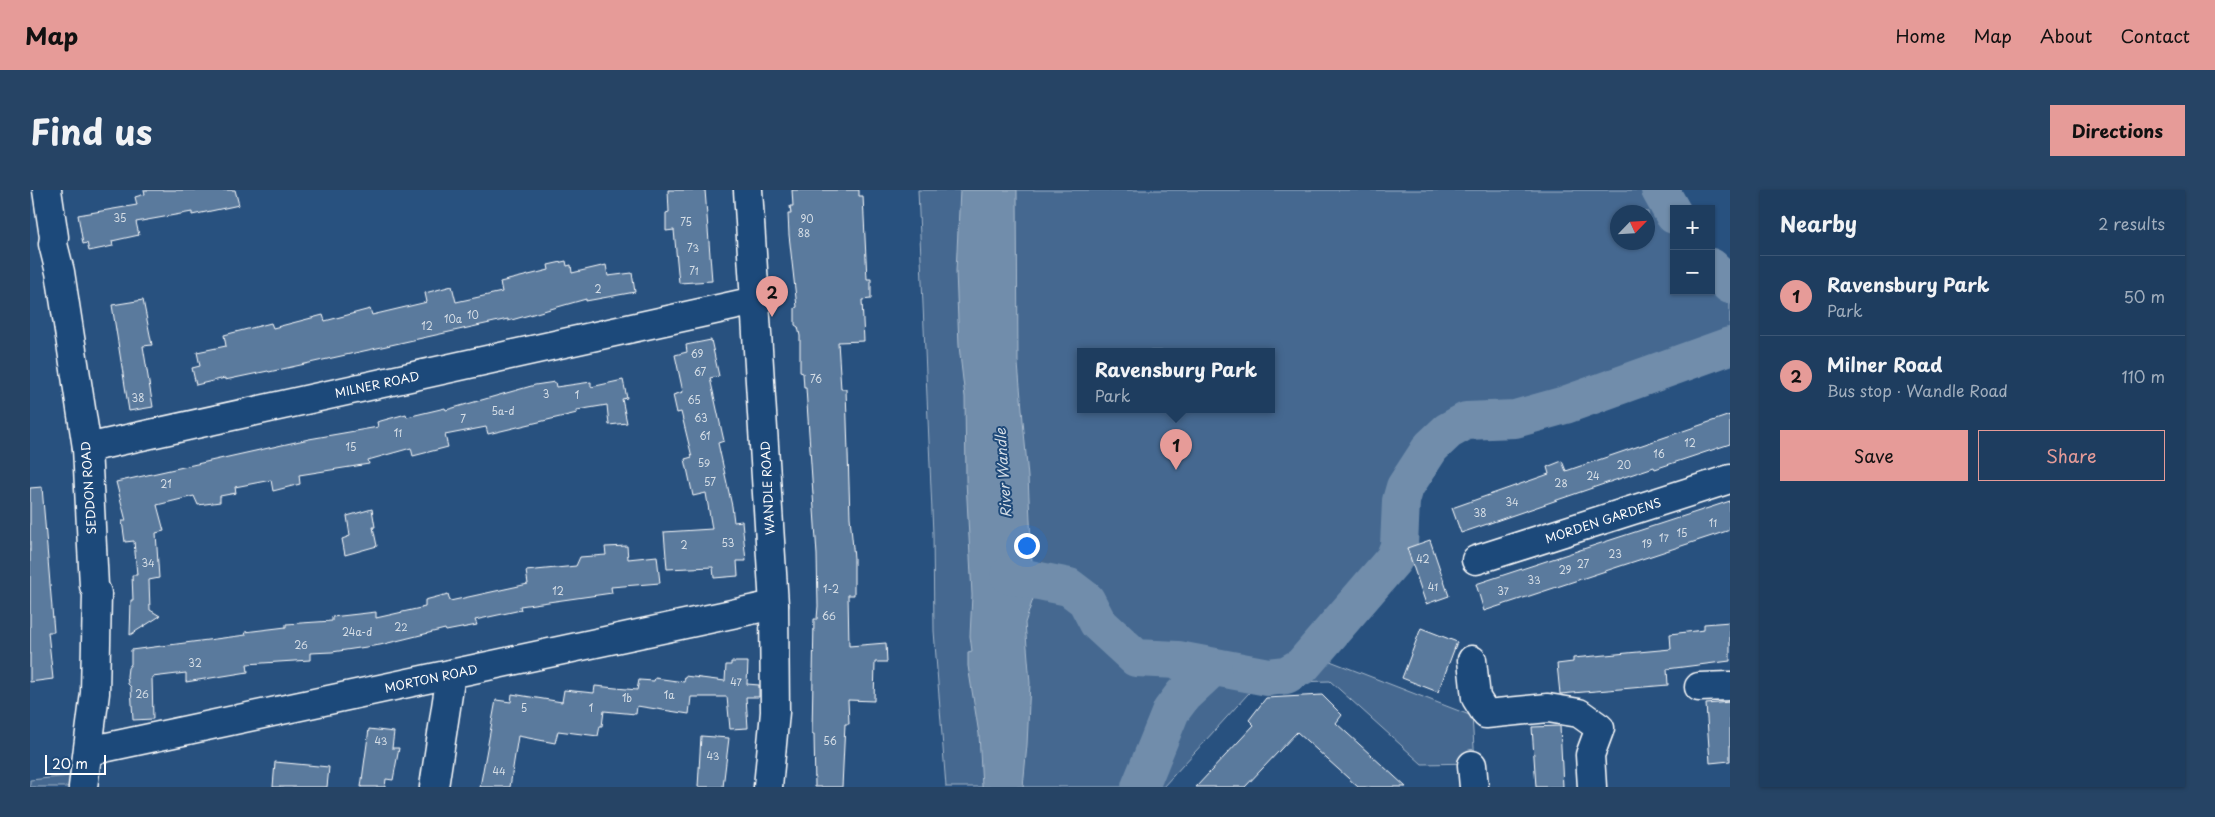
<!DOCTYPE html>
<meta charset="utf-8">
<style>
body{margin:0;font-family:"Playpen Sans",sans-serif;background:#264465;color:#f1f3f6}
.controls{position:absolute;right:15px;top:15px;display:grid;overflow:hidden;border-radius:0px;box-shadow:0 1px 4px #0004}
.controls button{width:45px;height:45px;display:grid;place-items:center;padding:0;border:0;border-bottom:1px solid #3c5674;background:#1e3d5f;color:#f1f3f6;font:25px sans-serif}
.compass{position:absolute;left:1580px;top:15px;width:45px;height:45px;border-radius:50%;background:#1e3d5f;box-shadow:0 1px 4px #0004;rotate:65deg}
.scale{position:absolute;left:15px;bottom:12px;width:61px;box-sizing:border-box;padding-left:5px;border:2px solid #fff;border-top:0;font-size:14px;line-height:18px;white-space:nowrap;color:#fff;-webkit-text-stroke:4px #1f4a7a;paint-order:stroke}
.you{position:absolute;left:996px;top:355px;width:18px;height:18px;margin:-12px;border:4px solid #fff;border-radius:50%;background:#1a73e8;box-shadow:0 0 0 8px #1a73e833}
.badge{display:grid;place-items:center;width:32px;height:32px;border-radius:50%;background:#e69b98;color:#111;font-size:16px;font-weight:700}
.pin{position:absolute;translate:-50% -41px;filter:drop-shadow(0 1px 2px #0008)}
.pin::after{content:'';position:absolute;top:26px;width:18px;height:15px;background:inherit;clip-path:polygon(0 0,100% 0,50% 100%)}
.popup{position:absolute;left:1047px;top:158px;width:198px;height:65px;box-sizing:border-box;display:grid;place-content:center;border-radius:0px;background:#1e3d5f;filter:drop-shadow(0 1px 4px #0005);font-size:16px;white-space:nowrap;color:#a1aebd}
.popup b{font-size:19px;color:#f1f3f6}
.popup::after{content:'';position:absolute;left:50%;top:100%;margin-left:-10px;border:10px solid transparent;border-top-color:#1e3d5f}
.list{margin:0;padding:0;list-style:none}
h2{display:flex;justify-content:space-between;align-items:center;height:65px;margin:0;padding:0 20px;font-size:21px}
h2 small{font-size:16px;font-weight:400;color:#a1aebd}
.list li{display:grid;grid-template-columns:32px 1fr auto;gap:15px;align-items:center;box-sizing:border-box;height:80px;padding:0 20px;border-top:1px solid #3c5674}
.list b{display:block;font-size:19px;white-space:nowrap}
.list p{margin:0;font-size:16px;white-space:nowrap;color:#a1aebd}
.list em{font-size:16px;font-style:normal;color:#a1aebd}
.actions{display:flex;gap:10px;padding:15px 20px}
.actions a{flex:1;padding:11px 0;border:1px solid #e69b98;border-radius:0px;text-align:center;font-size:18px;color:#e69b98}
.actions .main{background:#e69b98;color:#111}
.map{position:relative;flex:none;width:1700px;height:597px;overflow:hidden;border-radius:0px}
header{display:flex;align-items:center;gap:30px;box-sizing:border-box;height:70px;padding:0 25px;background:#e69b98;color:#111}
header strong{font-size:24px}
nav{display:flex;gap:28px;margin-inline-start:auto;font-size:18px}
.intro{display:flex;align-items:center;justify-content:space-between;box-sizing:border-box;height:120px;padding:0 30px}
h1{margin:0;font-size:35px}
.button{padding:12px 22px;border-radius:0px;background:#e69b98;color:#111;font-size:18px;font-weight:700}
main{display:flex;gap:30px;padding:0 30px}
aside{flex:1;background:#1e3d5f;border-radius:0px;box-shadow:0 1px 4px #0004}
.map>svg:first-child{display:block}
.green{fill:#446890;stroke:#a2b4c8;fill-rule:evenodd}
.water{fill:#718dab;stroke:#aabbcd}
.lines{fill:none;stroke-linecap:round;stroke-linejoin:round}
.river{stroke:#718dab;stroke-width:38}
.building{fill:#5a7a9d;stroke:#fff}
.minor-casing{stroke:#fff;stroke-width:31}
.minor{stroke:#1f4a7a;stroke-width:28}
.labels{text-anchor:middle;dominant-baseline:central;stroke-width:4;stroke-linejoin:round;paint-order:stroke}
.number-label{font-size:10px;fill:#d6dee6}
.street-label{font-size:12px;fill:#fff;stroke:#1f4a7a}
.water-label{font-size:14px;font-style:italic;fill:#d4dde6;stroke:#1f4a7a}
</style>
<header>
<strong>Map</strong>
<nav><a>Home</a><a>Map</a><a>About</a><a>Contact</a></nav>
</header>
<div class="intro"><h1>Find us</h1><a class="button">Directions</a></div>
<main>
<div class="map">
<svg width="1700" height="597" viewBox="0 0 1700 597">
<rect width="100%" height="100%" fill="#28517f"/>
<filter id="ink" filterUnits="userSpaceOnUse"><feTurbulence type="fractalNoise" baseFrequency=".02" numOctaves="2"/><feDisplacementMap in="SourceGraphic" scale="10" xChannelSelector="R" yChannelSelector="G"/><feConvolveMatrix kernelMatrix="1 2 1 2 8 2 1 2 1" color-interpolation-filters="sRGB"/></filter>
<g filter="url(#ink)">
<g class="green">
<path d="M888,0H1637L1647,19H1644V101H1681V68L1700,85V162L1637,183L1541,220L1480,236H1440L1423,243L1406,260L1378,300L1375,310V358L1368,371L1276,480L1295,469L1442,526L1445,573L1392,574L1300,491L1228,493L1133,597H916L904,441L903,344ZM1588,22H1618V52H1588ZM1051,161H1241V219H1051Z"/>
<path d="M50,585L49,597H0V590Z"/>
</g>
<path class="water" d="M930,0H987L988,174L998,287L1002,373L1007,397L995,433L1000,493L997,555L993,597H952L949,544L938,476V462L942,461L940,446L942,405L936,290L935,207L929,156L926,81Z"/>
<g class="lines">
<g class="river">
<path d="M1630,0L1644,25"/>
<path d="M1681,77L1700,95"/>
<path d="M979,385L1039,397L1056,410L1068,433L1106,468L1148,470L1238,487L1256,485L1272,476L1364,369L1369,356L1371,311L1375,297L1401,257L1418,241L1436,231L1485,229L1535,215L1700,156"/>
<path d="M1110,597L1141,521L1153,505L1183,477"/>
</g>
</g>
<g class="building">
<path d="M114,0H205L209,15L162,25V22L106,32L109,45L82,51L83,56L59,61L57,53L53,54L48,25L107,15L105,7L115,4Z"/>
<path d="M638,0H675L682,91L649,93L644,40L636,41V23L639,22Z"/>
<path d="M762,0H829V6H833L837,89H841V109L832,110L834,151L808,152L811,199H816L820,327L824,368V405H818L819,456L856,453L857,472H845L844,511L818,510L819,534H815L812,597H785L784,544H782L784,429H787L788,416L787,365L776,198H774L773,183L770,182V146L768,137L765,135V118L767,117L759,45L758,24H761L760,16H763Z"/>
<path d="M536,71L537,76L541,75L542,83L576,75L578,86L602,83L605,102L556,111V109L478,131V129L239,182L238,181L195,190V188L166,195L162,178L170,176L167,162L196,156L194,145L241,133L243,138L293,125L295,131L340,119L342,125L397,112L395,103L422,96L426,112L472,102L470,92L519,80L518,75Z"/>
<path d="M113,110L122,155L113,156L123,217L99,221L82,115Z"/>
<path d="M681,150L689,186L680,188L694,251L688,253L702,316L704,332L712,331L716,371H707L708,386L684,388L683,377L637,379L634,342L682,339L676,303L663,306L655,269L662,267L651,222L647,223L643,205L653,202L645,165L657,162L656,155Z"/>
<path d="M593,190L597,208L592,209L597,233L579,235L577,215L547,220V223L458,244L456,237L415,245L418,257L383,266L381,258L338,270L339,274L269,285L270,294L243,301L241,290L205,297L206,303L190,306V312L168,315L164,306L127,315L134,341L126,343L129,388L119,390L120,420L130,426L100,445L101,410H103L102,385H107L104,351L95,352L92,331H96L86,292L279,249L348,237L347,232L376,224L377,227L415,218L416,220L505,195L525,192L526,197L561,192V197Z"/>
<path d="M1700,225V254L1625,279L1624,277L1606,283L1431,343L1422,318L1519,284L1517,277L1532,271L1536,281Z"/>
<path d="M12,297L24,442H18L23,489L0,492V298Z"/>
<path d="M1700,311V340L1454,421L1446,394Z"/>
<path d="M342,319L345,337H343L347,356L315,365L312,349L320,346L317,326Z"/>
<path d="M1400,350L1419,406L1396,414L1377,358Z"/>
<path d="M597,356L598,369L627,366L630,393L581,397L582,403L490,416L491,420L445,430L447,435L416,441L415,439L350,455L302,462L280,463V470L217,474L218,482L156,492V483L122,487L123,529L103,530L101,497L98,494L97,486L98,478L101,474V460L216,445L215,442L256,437V434L302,431V427L346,422V428L395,417V410L418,404L420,411L498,394L496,381L546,376L550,367L576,365L575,357Z"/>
<path d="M1700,432V471L1637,479L1638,495L1530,504L1527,474L1543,472V468L1641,459L1640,444L1674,440V434Z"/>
<path d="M1391,438L1427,452L1408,502L1372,488Z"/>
<path d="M701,472H718L717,494L729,495V507H716L718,538L700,539L697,507H661L659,524L607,516L606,524L574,521L572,536H570L568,546L528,541L525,553L488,546L480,597H450L466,510L481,512L482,504L532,512L534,500L564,503L565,496L607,500L609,490L624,491L625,488L654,492L655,486L695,491L696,475H701Z"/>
<path d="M1292,505L1312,525L1306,533L1376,597H1328L1267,542L1215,597H1166L1224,535L1219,530L1236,508Z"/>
<path d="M1700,512V571L1680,573L1676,514Z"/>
<path d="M1530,536L1533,597H1506L1502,537Z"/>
<path d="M339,539L364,542L362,558H369L363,590L356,589L355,597H331Z"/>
<path d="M671,546L699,548L693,597H668Z"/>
<path d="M245,572L299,577L297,597H243Z"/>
</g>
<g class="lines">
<defs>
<g id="minor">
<path d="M17,0L24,47L23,54L30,82L57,258L64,396L67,403L65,503L53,597"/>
<path d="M718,0L744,415L745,522L738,597"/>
<path d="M57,258L725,111"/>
<path d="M1446,370L1700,289"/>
<path d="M1442,470L1446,508L1456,524L1518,518L1549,523L1570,538L1560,565L1562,597"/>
<path d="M1669,497L1700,496"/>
<path d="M59,561L744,415"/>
<path d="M1442,575L1444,597"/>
<path d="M404,597L421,484"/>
</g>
</defs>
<use href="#minor" class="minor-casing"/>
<use href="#minor" class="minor"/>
</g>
</g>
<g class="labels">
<g class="number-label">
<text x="90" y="27">35</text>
<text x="777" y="28">90</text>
<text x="656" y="31">75</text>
<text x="774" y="42">88</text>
<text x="663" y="57">73</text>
<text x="664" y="80">71</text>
<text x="568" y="98">2</text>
<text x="443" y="124">10</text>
<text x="423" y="128">10a</text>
<text x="397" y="135">12</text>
<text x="667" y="163">69</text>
<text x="670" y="181">67</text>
<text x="786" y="188">76</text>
<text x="516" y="203">3</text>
<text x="547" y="204">1</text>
<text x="108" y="207">38</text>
<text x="664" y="209">65</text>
<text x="473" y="220">5a-d</text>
<text x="671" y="227">63</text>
<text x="433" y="228">7</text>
<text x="368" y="242">11</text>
<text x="675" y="245">61</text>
<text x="1660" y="252">12</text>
<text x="321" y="256">15</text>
<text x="1629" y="263">16</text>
<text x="674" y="272">59</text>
<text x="1594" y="274">20</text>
<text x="1563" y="285">24</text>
<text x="680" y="291">57</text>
<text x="1531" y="292">28</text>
<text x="136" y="293">21</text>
<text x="1482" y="311">34</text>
<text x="1450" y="322">38</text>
<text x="1683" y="332">11</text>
<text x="1652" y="342">15</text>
<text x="1634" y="347">17</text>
<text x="698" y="352">53</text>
<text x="1617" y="353">19</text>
<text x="654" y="354">2</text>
<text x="1585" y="363">23</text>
<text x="1393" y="368">42</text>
<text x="118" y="372">34</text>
<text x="1553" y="373">27</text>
<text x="1535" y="379">29</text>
<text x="1504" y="389">33</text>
<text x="1403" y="396">41</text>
<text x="801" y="398">1-2</text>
<text x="528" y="400">12</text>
<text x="1473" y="400">37</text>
<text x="799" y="425">66</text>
<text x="371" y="436">22</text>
<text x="327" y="441">24a-d</text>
<text x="271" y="454">26</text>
<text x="165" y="472">32</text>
<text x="706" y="491">47</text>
<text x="112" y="503">26</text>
<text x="639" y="504">1a</text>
<text x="597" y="507">1b</text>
<text x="494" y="517">5</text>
<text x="561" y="517">1</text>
<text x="351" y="550">43</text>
<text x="800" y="550">56</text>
<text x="683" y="565">43</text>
<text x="469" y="580">44</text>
</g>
<g class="street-label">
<text transform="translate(347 194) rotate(-12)">MILNER ROAD</text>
<text transform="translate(58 298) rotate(-94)">SEDDON ROAD</text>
<text transform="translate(737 298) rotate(-93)">WANDLE ROAD</text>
<text transform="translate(1573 330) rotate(-18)">MORDEN GARDENS</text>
<text transform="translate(401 488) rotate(-12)">MORTON ROAD</text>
</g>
<g class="water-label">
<text transform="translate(973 283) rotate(-94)">River Wandle</text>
</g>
</g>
</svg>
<div class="controls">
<button>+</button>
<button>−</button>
</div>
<svg class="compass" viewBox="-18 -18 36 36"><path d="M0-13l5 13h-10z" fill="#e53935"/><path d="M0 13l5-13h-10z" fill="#a1aebd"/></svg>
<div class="scale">20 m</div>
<div class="you"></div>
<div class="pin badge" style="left:1146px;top:280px">1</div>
<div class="popup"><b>Ravensbury Park</b>Park</div>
<div class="pin badge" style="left:742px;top:127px">2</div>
</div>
<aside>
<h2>Nearby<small>2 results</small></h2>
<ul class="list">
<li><span class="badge">1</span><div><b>Ravensbury Park</b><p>Park</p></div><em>50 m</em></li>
<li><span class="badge">2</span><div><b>Milner Road</b><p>Bus stop · Wandle Road</p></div><em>110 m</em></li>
</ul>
<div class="actions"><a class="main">Save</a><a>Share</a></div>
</aside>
</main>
